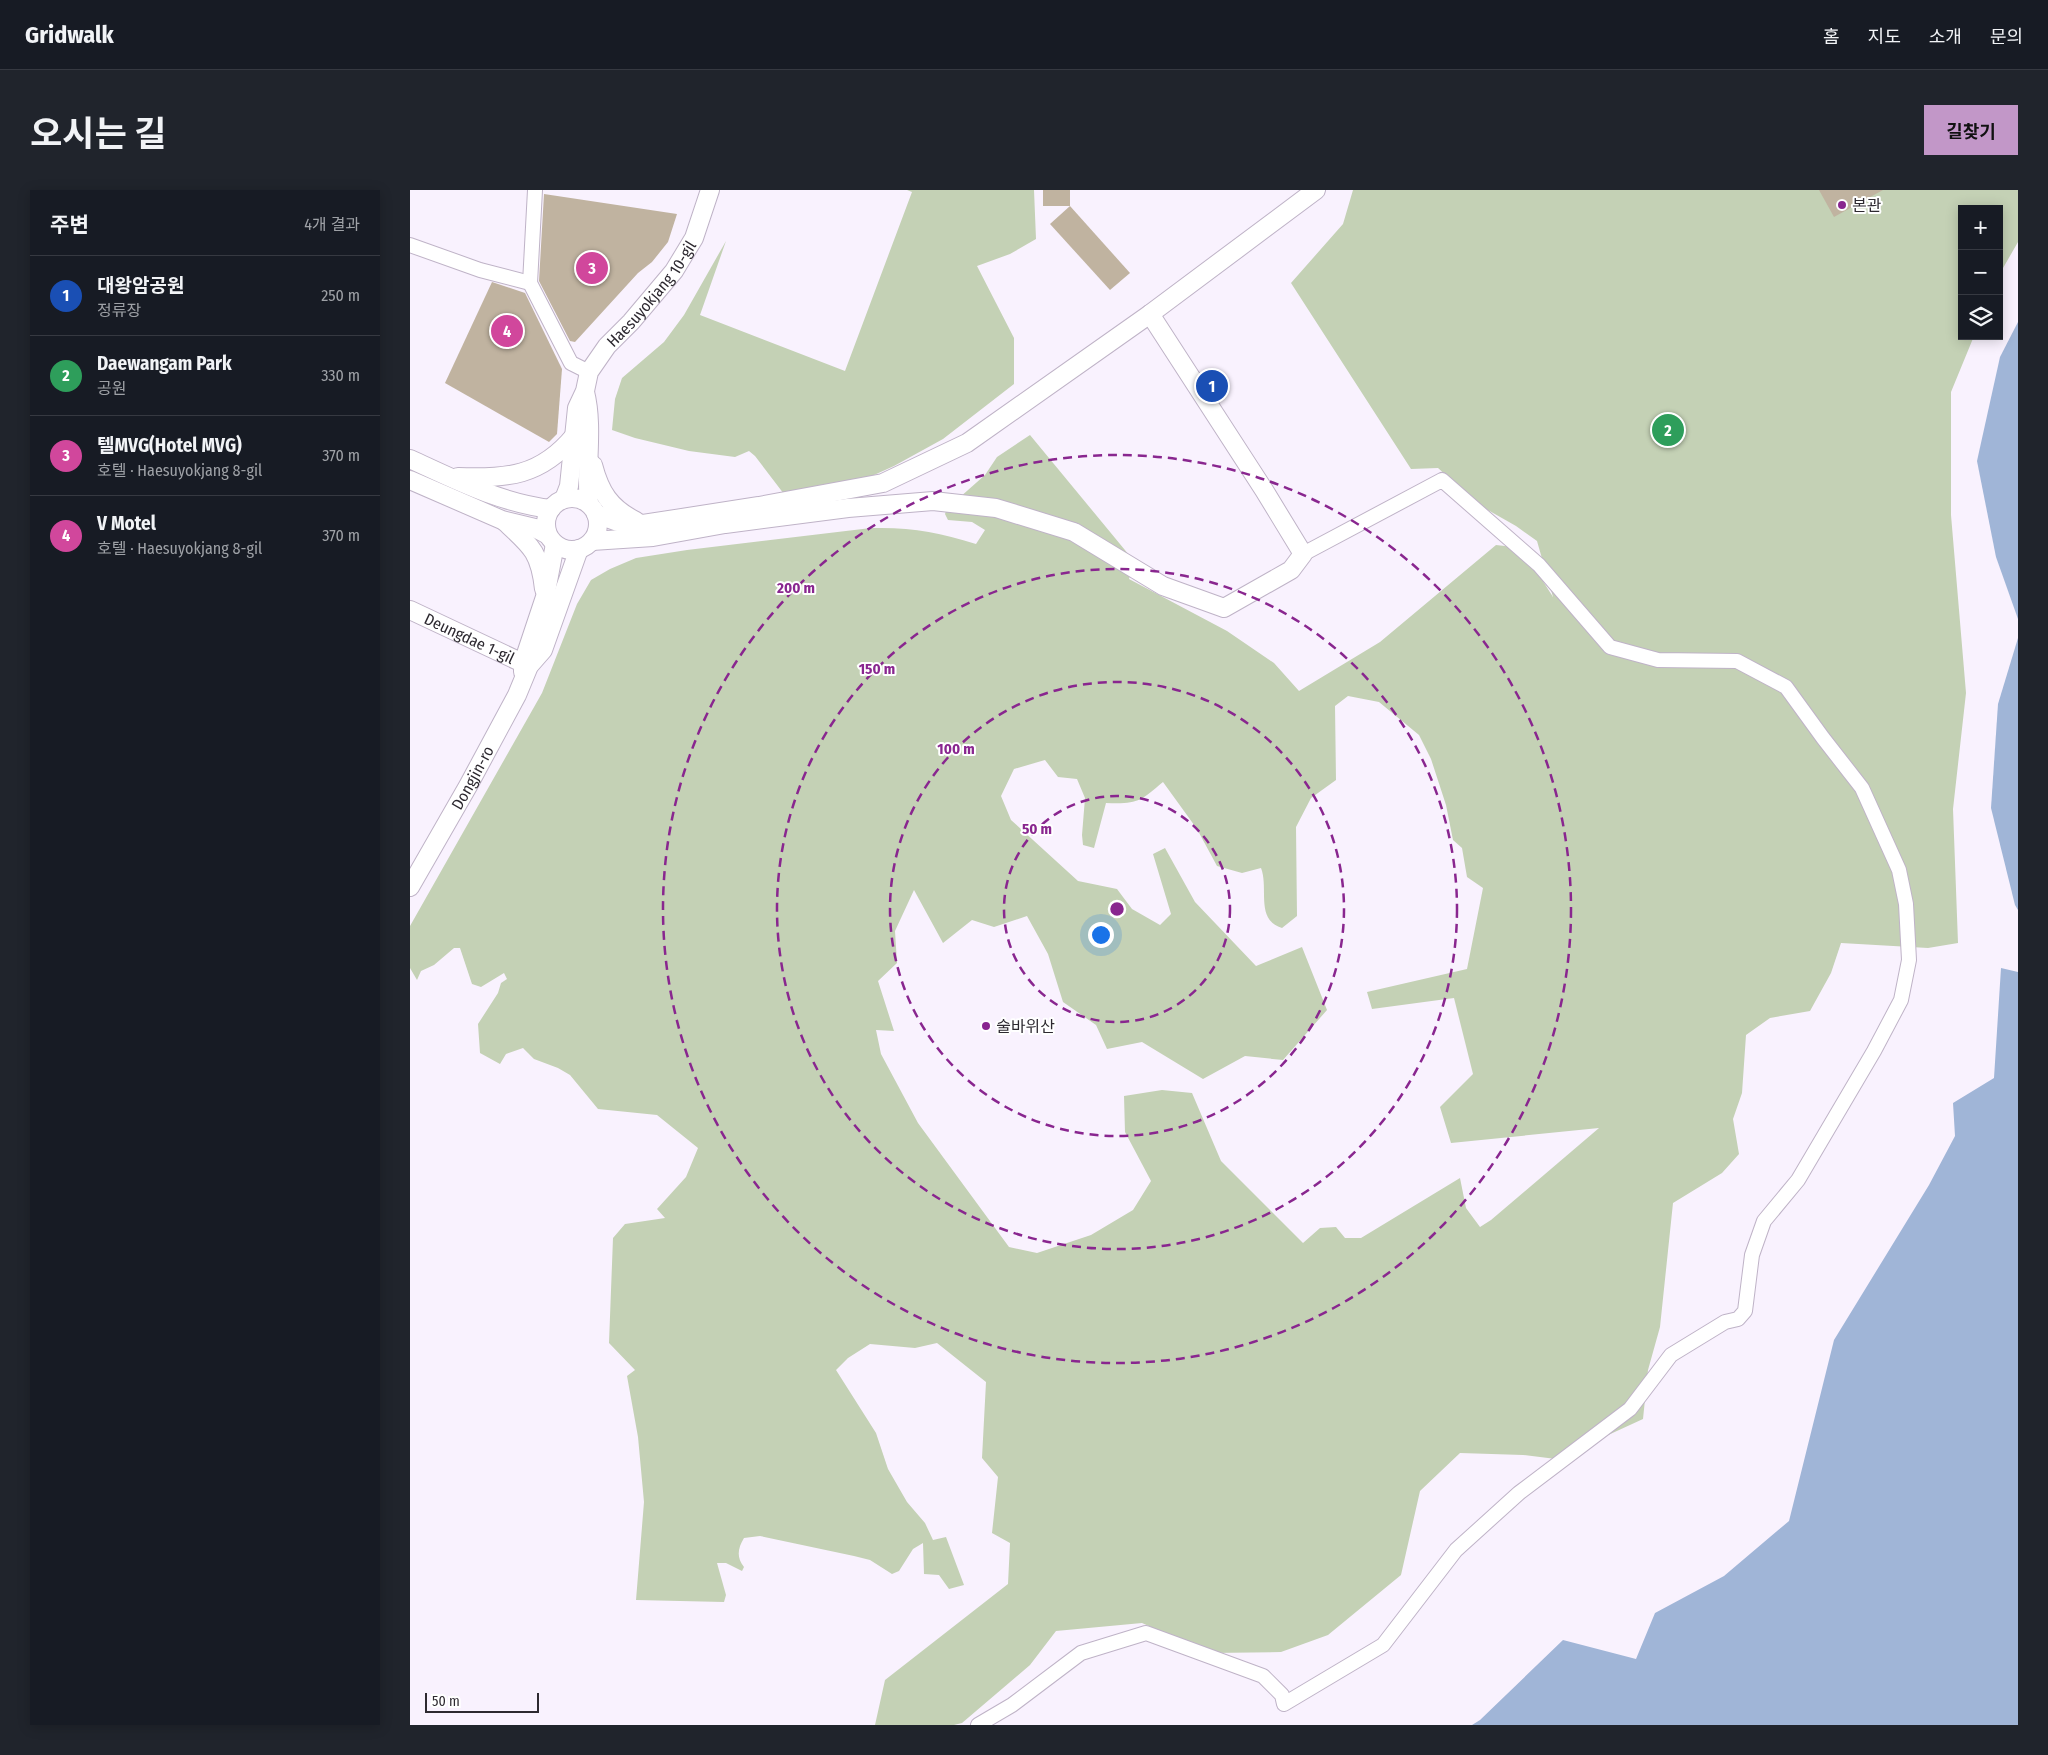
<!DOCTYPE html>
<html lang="ko">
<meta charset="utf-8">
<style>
body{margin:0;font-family:"Fira Sans Condensed","Noto Sans KR",sans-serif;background:#20242c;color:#f1f3f6}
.controls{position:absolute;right:15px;top:15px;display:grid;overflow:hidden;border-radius:0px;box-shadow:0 2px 12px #0003}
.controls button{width:45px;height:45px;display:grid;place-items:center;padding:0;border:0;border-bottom:1px solid #363941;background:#171b24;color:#f1f3f6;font:25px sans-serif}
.scale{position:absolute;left:15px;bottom:12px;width:114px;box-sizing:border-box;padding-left:5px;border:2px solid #2d2930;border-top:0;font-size:14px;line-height:18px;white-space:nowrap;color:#2d2930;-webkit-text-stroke:4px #fff;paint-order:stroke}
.you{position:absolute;left:690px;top:744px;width:18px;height:18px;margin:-12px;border:4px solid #fff;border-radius:50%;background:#1a73e8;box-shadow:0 0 0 8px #1a73e833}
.badge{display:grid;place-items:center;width:32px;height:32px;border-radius:50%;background:#c297c8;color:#fff;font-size:16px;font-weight:700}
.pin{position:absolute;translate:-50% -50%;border:2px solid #fff;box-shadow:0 1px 5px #0006}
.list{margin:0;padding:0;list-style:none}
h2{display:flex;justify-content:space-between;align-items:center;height:65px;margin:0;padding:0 20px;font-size:21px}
h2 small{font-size:16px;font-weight:400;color:#9ea1a6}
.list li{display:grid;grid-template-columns:32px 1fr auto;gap:15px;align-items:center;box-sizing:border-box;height:80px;padding:0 20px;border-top:1px solid #363941}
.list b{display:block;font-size:19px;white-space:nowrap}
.list p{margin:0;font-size:16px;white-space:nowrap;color:#9ea1a6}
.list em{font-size:16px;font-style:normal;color:#9ea1a6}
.icon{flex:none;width:28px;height:28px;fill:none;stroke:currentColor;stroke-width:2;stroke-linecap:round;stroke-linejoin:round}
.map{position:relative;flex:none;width:1608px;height:1535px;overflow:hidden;border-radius:0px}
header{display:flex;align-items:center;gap:30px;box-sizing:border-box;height:70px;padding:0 25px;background:#171b24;border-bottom:1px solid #363941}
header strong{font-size:24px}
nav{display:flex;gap:28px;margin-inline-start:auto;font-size:18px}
.intro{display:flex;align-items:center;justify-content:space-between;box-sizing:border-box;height:120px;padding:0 30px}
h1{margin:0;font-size:35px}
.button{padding:12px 22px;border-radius:0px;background:#c297c8;color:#111;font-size:18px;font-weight:700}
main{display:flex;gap:30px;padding:0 30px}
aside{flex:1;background:#171b24;border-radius:0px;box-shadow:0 2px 12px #0003}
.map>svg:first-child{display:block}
.green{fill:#c4d1b5;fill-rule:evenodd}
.water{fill:#a0b5d7}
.building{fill:#c0b3a0}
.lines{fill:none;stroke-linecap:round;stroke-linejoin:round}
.minor-casing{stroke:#bfb3c7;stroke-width:16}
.tertiary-casing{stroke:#bfb3c7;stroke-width:20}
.minor{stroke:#fff;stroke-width:14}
.tertiary{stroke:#fff;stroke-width:18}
.ring{fill:none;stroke:#89268f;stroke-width:2.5;stroke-dasharray:9 6}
.poi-dot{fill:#89268f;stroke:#fff;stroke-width:2}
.labels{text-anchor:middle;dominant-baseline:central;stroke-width:4;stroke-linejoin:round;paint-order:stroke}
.poi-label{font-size:16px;fill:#2d2930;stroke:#fff;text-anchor:start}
.street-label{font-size:16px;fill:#2d2930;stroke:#fff}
.centre{fill:#89268f;stroke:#fff;stroke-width:2.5}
.ring-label{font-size:15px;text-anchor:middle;font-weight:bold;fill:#89268f;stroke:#fff;stroke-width:4;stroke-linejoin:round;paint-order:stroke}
</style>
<header>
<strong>Gridwalk</strong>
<nav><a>홈</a><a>지도</a><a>소개</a><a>문의</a></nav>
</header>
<div class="intro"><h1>오시는 길</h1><a class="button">길찾기</a></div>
<main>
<aside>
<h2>주변<small>4개 결과</small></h2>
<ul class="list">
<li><span class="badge" style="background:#1a4fb4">1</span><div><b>대왕암공원</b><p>정류장</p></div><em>250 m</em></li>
<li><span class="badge" style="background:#2e9e5b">2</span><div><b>Daewangam Park</b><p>공원</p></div><em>330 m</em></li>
<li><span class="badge" style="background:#d1479c">3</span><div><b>텔MVG(Hotel MVG)</b><p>호텔 · Haesuyokjang 8-gil</p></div><em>370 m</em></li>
<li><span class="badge" style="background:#d1479c">4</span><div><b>V Motel</b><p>호텔 · Haesuyokjang 8-gil</p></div><em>370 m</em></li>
</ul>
</aside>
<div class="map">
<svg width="1608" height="1535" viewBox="0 0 1608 1535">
<rect width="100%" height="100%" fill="#f9f2fe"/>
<g class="green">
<path d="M497,0H624L626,49L600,64L567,76L604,148V194L533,249L484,276L433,299L377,308L345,266L339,261L325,267L279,261L225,248L202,240L205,209L212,188L254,152L274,125L316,51L290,125L435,181L502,2Z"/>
<path d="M943,0H1608V52L1589,85V19H1552V146H1564L1541,202V325L1556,503L1543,619L1548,753L1518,758L1431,753L1421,783L1400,821L1360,828L1336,845L1332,903L1323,929L1329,964L1312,983L1263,1013L1250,1137L1238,1180L1233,1229L1146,1269L1113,1265L1050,1263L1010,1301L991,1385L918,1445L871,1462L800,1463L732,1433L646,1441L620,1475L552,1533L544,1535H465L475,1490L598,1394L600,1353L582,1343L588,1287L572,1268L576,1192L527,1153L505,1158L460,1154L438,1168L426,1180L466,1243L478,1279L497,1312L515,1333L523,1350L536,1347L554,1395L539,1399L529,1385L514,1384L513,1353L503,1359L489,1381L482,1384L460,1370L444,1366L350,1346L334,1348C328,1358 326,1367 334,1377L332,1381L316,1373H307L316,1405L314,1412L226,1410L234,1312L228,1247L217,1186L225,1180L199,1153L203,1048L215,1034L255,1028L247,1019L276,987L288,958L247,925L188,919L160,885L148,878L124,869L113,858L96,864L90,874L70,863L68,834L88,803L91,793L97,789L94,783L71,797L62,794L50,758H44L24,775L11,781L7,790L0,778V736L132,503L167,414L181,390L200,379L226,368L277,360L461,338C502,337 528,342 566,354L575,340L562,332L538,330L535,324L539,312L549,308L575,285L587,267L620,245L724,371L719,389L817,441L864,473L889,501L970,452L1086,355L1112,358L1143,407L1127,351L1106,336L1069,315L1028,278L1001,279L881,93L933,34ZM938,506L969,512L1009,545L1021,569L1036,615L1043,650L1052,658L1057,687L1073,698L1057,779L957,802L962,819L1044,808L1063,884L1030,917L1041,953L1189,938L1081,1030L1070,1037L1056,1018L1050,988L951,1048H935L926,1037L910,1038L893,1053L811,971L782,903L752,900L714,906L715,942L741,991L723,1020L681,1045L627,1063L599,1057L508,933L471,864L466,840L484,841L468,791L487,773L485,741L504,700L533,753L562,730L584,737L617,726L638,764L653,812L686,835L697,859L732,852L793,889L835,866L873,870L917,820L892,757L846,776L785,712L755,658L743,664L761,724L750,735L722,719L707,699L668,691L601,630L591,606L604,579L635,570L648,587L667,589L675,608L672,645L673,655L684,658L696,613C728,614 729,612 753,592L787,639L807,676L832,683L851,678C859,698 845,730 872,738L887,726L886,637L901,608L926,590L925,516Z"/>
</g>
<g class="water">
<path d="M1608,132V429L1586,367L1567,271L1590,167Z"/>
<path d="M1608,448V720L1605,715L1581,618L1588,514Z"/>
<path d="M1591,778L1608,782V1535H1062L1070,1530L1153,1450L1226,1469L1245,1423L1314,1386L1379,1331L1424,1150L1519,995L1545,946L1543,913L1584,888Z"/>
</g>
<g class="building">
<rect x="633" y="0" width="27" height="16"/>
<path d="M1409,0H1473L1424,27Z"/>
<path d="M134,4L267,24L258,52L242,72L228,83L165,152L160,151L129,91Z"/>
<path d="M660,16L720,83L700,100L640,34Z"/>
<path d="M82,92L115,103L152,179L147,244L139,252L35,193Z"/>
</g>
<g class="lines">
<defs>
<g id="minor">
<path d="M125,0L120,93L161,173L179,182"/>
<path d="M0,55L70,80L120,93"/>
<path d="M568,1535L602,1515L671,1463L736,1443L853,1486L872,1505L874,1514L973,1455L1046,1360L1109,1303L1220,1219L1261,1165L1315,1132L1328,1129L1335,1121L1342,1065L1354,1031L1388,990L1464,861L1491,810L1499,770L1496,714L1489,680L1452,598L1413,548L1376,497L1327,471L1248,470L1200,457L1129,375L1032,290L893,364"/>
</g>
<g id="tertiary">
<path d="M175,202C184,238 175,277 179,314"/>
<path d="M0,269C46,290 90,313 141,319"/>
<path d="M183,275C190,302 200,318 226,331"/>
<path d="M48,287C97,289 131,286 164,246"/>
<path d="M0,290L92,330L125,338L138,345"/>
<circle cx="162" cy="334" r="26"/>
<path id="s1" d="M154,309L159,296L167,218L175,201L179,182L197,156L221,132L264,81L284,48L300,0"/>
<path d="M186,324L208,332L233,334L349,316L473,293L557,253L740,124L906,0"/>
<path d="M95,332C121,356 130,362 134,399"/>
<path d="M182,351L243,347L315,334L438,318L523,311L586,318L664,342L753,396L814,418L881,380L893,364L854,300L740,124"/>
<path id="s2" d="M0,420L119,476"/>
<path d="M113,482V473L135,407L145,354"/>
<path id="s3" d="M0,697L58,596L107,505L119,476L133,460L169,359"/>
</g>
</defs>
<use href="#minor" class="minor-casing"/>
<use href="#tertiary" class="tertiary-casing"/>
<use href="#minor" class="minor"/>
<use href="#tertiary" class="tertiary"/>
</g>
<g class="ring">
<circle cx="707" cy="719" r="113"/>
<circle cx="707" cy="719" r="227"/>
<circle cx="707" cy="719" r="340"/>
<circle cx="707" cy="719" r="454"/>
</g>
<g class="poi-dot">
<circle cx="1432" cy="15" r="5"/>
<circle cx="576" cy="836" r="5"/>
</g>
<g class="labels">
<g class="poi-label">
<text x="1442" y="15">본관</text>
<text x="586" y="836">술바위산</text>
</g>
<g class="street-label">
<text stroke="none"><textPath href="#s1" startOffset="231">Haesuyokjang 10-gil</textPath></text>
<text stroke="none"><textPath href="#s2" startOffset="66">Deungdae 1-gil</textPath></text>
<text stroke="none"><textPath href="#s3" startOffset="126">Dongjin-ro</textPath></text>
</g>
</g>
<circle cx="707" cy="719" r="8" class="centre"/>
<g class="ring-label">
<text x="386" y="403">200 m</text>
<text x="467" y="484">150 m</text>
<text x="546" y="564">100 m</text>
<text x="627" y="644">50 m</text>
</g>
</svg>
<div class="controls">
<button>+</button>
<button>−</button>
<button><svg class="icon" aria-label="layers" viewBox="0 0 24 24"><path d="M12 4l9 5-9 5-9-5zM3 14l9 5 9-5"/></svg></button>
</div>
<div class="scale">50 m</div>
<div class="you"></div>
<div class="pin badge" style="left:802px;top:196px;background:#1a4fb4">1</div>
<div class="pin badge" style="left:1258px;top:240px;background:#2e9e5b">2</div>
<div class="pin badge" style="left:182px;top:78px;background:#d1479c">3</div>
<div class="pin badge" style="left:97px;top:141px;background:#d1479c">4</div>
</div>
</main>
